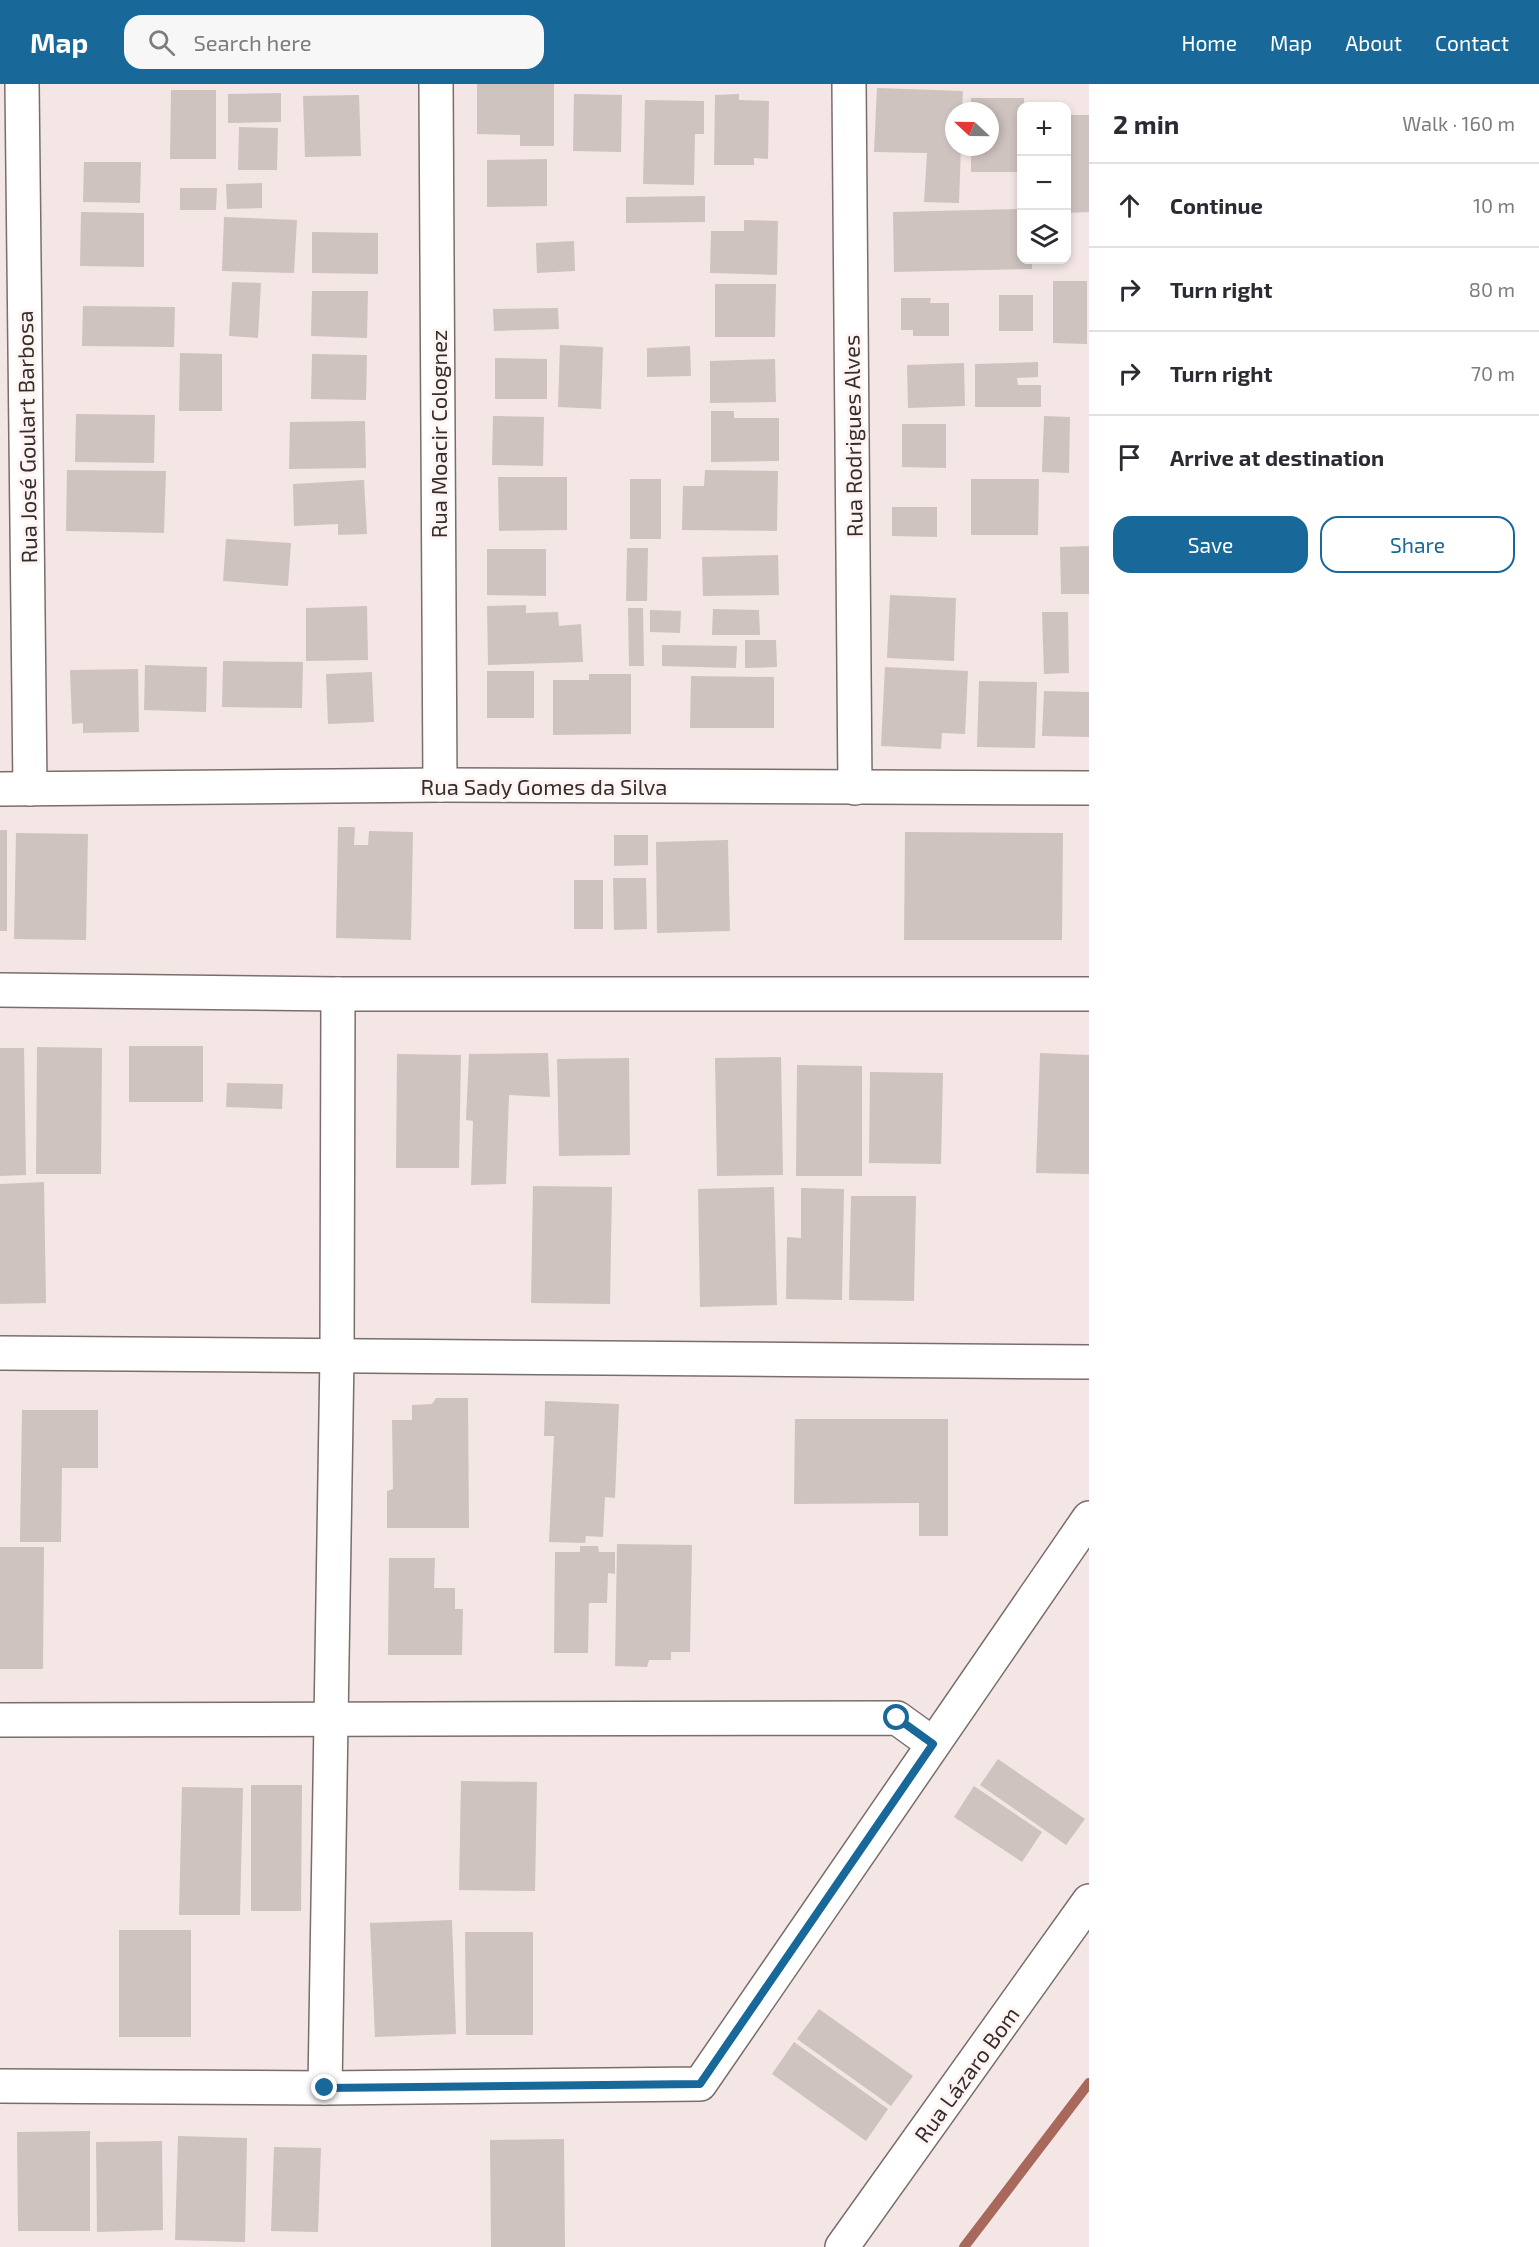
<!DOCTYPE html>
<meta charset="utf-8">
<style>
body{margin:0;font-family:"Exo 2",sans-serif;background:#f7f7f7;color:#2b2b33}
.controls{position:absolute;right:18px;top:18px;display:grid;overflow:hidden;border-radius:12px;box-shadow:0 3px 9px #0003}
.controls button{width:54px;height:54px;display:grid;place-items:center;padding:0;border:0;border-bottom:2px solid #e1e1e2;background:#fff;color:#2b2b33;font:30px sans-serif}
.compass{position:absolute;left:945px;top:18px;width:54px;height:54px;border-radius:50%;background:#fff;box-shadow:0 3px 9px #0003;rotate:292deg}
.stop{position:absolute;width:18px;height:18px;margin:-14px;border:4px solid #18689a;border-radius:50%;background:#fff}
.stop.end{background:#18689a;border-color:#fff;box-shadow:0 2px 6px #0008}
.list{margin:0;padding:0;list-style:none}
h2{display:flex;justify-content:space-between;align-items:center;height:78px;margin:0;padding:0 24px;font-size:26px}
h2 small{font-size:20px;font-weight:400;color:#7c7c81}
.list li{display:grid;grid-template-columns:39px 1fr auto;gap:18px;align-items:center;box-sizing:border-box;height:84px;padding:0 24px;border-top:2px solid #e1e1e2}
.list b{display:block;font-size:22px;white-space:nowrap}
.list em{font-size:20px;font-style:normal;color:#7c7c81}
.actions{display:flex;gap:12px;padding:18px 24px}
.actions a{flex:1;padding:14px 0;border:2px solid #18689a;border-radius:18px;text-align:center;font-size:21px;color:#18689a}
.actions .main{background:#18689a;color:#fff}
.icon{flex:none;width:33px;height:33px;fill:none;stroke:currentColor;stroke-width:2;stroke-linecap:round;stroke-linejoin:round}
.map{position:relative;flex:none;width:1089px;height:2163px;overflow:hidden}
header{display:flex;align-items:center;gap:36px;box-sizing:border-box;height:84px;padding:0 30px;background:#18689a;color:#fff}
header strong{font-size:28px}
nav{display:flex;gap:33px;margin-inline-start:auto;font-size:21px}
.search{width:420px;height:54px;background:#f7f7f7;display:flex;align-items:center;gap:15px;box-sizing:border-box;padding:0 21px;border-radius:18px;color:#7c7c81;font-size:22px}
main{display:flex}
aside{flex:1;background:#fff}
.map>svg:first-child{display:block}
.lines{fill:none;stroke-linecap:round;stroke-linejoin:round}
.stream{stroke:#a8685c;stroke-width:10}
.building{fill:#cfc3c0}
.minor-casing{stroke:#796e6b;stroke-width:36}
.minor{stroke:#fff;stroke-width:33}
.route{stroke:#18689a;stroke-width:8}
.labels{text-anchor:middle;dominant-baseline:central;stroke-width:6;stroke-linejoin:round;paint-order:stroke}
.street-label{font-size:22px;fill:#342f2e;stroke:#fff4f2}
</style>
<header>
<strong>Map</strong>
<div class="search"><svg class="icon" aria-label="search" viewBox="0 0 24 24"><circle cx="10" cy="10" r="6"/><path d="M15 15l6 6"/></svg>Search here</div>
<nav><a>Home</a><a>Map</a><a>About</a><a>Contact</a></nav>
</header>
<main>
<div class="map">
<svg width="1089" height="2163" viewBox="0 0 1089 2163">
<rect width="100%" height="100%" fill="#f3e6e4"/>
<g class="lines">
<path class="stream" d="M964,2163L1089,1999"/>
</g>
<g class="building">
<path d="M477,0H554V62H520V51L477,50Z"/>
<path d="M877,4L963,7L962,27H954V63H961L959,119L924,118L927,69L874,68Z"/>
<path d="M171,6H216V75H170Z"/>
<path d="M281,9V38L228,39V10Z"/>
<path d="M574,10L622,11L621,68L573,67Z"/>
<path d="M739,10V16L769,17L768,75L754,74V81H714L715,11Z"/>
<path d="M359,11L361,72L305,73L303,12Z"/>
<path d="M971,14H1024V22H1022V88H971V63H990V27H971Z"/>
<path d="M645,16L704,17V50H695L694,101L643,100Z"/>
<path d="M1066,31H1089V128L1066,129Z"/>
<path d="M239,43L278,44L277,86H238Z"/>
<path d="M547,75V122L487,123V76Z"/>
<path d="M84,78H141L140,119L83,118Z"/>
<path d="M262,99V124L227,125L226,100Z"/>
<path d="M180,104H217L216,126H180Z"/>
<path d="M705,112V138L626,139V113Z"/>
<path d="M1022,125V176H1032V185L894,188L893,128Z"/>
<path d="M81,128L144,129V183L80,182Z"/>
<path d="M224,133L297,136L294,189L222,187Z"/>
<path d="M744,136L778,137L777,191L710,189L711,147H744Z"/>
<path d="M312,148L378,149V190L312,189Z"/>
<path d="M574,157L575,187L537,189L536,159Z"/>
<path d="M1053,197H1087V260L1053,259Z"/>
<path d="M232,198L261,199L258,254L229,252Z"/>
<path d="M715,200H776L775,253H715Z"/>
<path d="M312,207H368L367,254L311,252Z"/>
<rect x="999" y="211" width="34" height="36"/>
<path d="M901,214H931L930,219H949V252H913V246H901Z"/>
<path d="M83,222L175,223L174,263L82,262Z"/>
<path d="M558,224L559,245L494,247L493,225Z"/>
<path d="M560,261L603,263L601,325L558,323Z"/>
<path d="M690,262L691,292L647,293V264Z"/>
<path d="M180,269L222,270V327H179Z"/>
<path d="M312,270L367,271L366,316L311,315Z"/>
<path d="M495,274L547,275V315H495Z"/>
<path d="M775,275L776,318L710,319V277Z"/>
<path d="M1038,278V293L1017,294L1018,301H1041V323H975V280Z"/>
<path d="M964,279L965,322L908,324L907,281Z"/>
<path d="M711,327H734V334H779V377L711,378Z"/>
<path d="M76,330L155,331L154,379L75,378Z"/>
<path d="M493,332L544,333L543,382L492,381Z"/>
<path d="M1044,332L1070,333L1069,389L1042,388Z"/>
<path d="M365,337L366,384L289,385L290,338Z"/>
<path d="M902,340H946V384L902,383Z"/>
<path d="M67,386L166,387L164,449L66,447Z"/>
<path d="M705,386L778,387L777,447L682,446L683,402H704Z"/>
<path d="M498,393H567V446L499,447Z"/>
<rect x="630" y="395" width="31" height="60"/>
<path d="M971,395H1039L1038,451H971Z"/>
<path d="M364,396L367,450L338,451V440L294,442L293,400Z"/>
<path d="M892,423H937V453L892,452Z"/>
<path d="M226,455L291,459L288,502L223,497Z"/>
<path d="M1089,462V510H1061L1060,463Z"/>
<path d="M627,464H648L647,517H626Z"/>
<path d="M487,465H546V512L487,511Z"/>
<path d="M778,471L779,511L703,512L702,473Z"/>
<path d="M890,511L956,514L954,577L887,574Z"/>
<path d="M526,521V529L558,528L559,542L581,540L583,578L488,581L487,522Z"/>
<path d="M367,522L368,576L306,577V524Z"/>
<path d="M628,524H643L644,582H629Z"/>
<path d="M713,525L759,526L760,551H712Z"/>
<path d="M650,526L681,527L680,549L650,548Z"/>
<path d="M1042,528H1068L1069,589L1044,590Z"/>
<path d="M745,556H776L777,583L745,584Z"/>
<path d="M662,561L737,562L736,584L662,582Z"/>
<path d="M223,577L303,578L302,624L222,623Z"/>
<path d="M145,581L207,583L206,628L144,626Z"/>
<path d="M885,583L968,587L965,650L942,649L941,665L881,662Z"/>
<path d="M138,585L139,648L83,649V639L72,640L70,586Z"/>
<rect x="487" y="587" width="47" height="47"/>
<path d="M372,588L374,638L328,640L326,590Z"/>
<path d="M589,590H631V650L553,651V596H589Z"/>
<path d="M691,592L774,593V644H690Z"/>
<path d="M979,597L1037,598L1035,664L977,663Z"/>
<path d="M1044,607L1089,608V653L1042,652Z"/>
<path d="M338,743H355L354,761H368L369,747L413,748L411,856L336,854Z"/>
<rect x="0" y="746" width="7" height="101"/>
<path d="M905,748L1063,749L1062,856H904Z"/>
<path d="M16,749L88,750L86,856L14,855Z"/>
<path d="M614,751H648V781L614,782Z"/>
<path d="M728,756L730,847L657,849L656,758Z"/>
<path d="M613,794H646L647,845L614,846Z"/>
<rect x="574" y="796" width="29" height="49"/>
<rect x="129" y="962" width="74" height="56"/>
<path d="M37,963L102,964L101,1090H36Z"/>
<path d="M0,964H24L26,1091L0,1092Z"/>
<path d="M548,969L550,1013L509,1011L506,1100L471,1101L473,1037L466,1036L469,970Z"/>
<path d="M1040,969L1089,971V1090L1036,1089Z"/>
<path d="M397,970L461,971L459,1084H396Z"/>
<path d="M781,973L783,1091L717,1092L715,974Z"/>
<path d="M629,974L630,1071L559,1072L557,975Z"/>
<path d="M797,981L862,982V1092H796Z"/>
<path d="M870,988L943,989L941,1080L869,1079Z"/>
<path d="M227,999L283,1000L282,1025L226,1023Z"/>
<path d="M44,1098L46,1219L0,1220V1100Z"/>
<path d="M533,1102L612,1103L610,1220L531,1219Z"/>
<path d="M774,1103L777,1221L700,1223L698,1105Z"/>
<path d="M801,1104L844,1105L842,1216L786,1215L787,1153L801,1154Z"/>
<path d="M851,1112H916L914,1217L849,1216Z"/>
<path d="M436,1314H468L469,1444H387V1407L393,1405L392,1336H412V1321L432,1320Z"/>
<path d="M545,1317L619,1320L615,1414L605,1413L603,1453L586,1452L585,1459L549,1458L554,1352H544Z"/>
<path d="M22,1326H98V1384H62L61,1458H20Z"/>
<path d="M795,1335H948V1452H919V1419L794,1420Z"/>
<path d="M617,1460L692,1461L690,1568H671V1576H649L647,1583L615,1582Z"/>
<path d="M580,1462H598L599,1468H615V1490L608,1489L607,1519H589L588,1569H554L555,1468H580Z"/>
<path d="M0,1463H44L43,1585H0Z"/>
<path d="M389,1474H435L434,1504H455V1525H463L462,1571H388Z"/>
<path d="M998,1675L1085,1735L1066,1761L980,1701Z"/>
<path d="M461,1697L537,1698L535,1807L459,1806Z"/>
<path d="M251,1701H302L301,1827H251Z"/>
<path d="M974,1702L1042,1748L1022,1778L954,1733Z"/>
<path d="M182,1703L243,1704L240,1831H179Z"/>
<path d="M452,1836L456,1950L375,1953L370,1839Z"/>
<rect x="119" y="1846" width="72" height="107"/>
<path d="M465,1848H533V1951H466Z"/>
<path d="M819,1925L913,1992L891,2022L797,1955Z"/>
<path d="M794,1958L888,2025L866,2057L772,1990Z"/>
<path d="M90,2047V2147H18L17,2048Z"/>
<path d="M178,2052L247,2054L245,2158L175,2156Z"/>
<path d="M564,2055L565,2163H491L490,2056Z"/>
<path d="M162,2057L163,2146L97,2148L96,2058Z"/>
<path d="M274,2063L321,2064L318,2148L271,2147Z"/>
</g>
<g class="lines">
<defs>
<g id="minor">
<path d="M22,0L30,705"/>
<path d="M436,0L440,701"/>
<path d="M849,0L855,704"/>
<path d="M0,705L440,701L1089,704"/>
<path d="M0,906L338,910H1089"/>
<path d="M0,1269L1089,1278"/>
<path d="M0,1636L897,1634L933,1660"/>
<path d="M0,2002L325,2004L700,2000L1089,1434"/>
<path d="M325,2004L337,1271L338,910"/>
<path d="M842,2163L1089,1817"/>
</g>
</defs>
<use href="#minor" class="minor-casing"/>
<use href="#minor" class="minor"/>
</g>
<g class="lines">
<path class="route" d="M325,2004L700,2000L933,1660L897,1634"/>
</g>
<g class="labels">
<g class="street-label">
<text transform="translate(438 350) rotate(-90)">Rua Moacir Colognez</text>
<text transform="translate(852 352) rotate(-91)">Rua Rodrigues Alves</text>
<text transform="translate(26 353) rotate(-91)">Rua José Goulart Barbosa</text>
<text x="544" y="702">Rua Sady Gomes da Silva</text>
<text transform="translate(966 1990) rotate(-54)">Rua Lázaro Bom</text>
</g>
</g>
</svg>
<div class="controls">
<button>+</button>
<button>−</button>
<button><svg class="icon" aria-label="layers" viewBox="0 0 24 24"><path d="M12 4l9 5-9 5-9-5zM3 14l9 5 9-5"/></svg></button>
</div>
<svg class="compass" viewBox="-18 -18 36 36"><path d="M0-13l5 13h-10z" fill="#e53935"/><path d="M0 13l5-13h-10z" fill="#7c7c81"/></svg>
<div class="stop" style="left:897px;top:1634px"></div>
<div class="stop end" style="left:325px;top:2004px"></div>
</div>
<aside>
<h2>2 min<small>Walk · 160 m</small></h2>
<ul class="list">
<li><svg class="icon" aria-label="ahead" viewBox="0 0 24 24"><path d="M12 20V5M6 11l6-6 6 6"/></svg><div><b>Continue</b></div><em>10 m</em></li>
<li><svg class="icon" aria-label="right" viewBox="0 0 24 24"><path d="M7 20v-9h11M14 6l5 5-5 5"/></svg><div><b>Turn right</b></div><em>80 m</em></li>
<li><svg class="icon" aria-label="right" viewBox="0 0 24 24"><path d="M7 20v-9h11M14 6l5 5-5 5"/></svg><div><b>Turn right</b></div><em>70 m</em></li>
<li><svg class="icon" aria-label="arrive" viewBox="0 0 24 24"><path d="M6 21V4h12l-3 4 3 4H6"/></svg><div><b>Arrive at destination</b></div></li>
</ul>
<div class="actions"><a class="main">Save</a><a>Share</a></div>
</aside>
</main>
